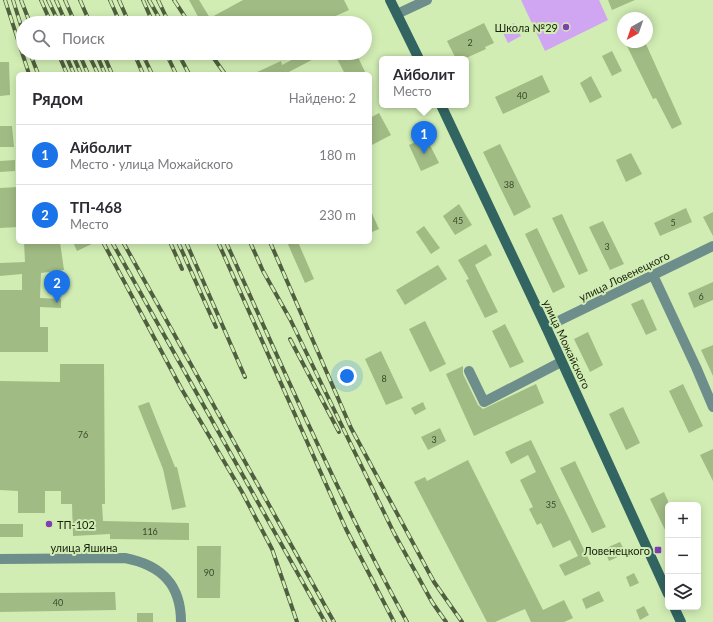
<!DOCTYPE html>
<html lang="ru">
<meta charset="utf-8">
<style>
body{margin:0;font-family:Lato,sans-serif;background:#f2f2f3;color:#2b2b33}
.controls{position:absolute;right:12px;bottom:12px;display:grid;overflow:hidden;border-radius:6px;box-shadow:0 2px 10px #0003}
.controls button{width:36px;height:36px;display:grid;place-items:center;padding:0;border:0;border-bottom:1px solid #e1e1e2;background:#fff;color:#2b2b33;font:20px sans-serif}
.compass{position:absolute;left:617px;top:12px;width:36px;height:36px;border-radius:50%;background:#fff;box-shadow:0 2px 10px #0003;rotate:220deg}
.you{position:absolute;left:347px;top:376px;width:14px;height:14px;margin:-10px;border:3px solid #fff;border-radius:50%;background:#1a73e8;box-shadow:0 0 0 6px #1a73e833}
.badge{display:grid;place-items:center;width:26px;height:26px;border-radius:50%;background:#1a73e8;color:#fff;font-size:13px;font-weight:700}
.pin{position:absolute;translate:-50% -33px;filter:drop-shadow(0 1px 2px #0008)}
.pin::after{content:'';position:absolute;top:21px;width:14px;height:12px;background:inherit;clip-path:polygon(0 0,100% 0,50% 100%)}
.popup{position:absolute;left:379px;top:56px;width:90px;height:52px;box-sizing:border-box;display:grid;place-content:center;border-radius:6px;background:#fff;filter:drop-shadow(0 1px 3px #0005);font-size:13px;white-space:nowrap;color:#7c7c81}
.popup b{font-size:15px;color:#2b2b33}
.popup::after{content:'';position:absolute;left:50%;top:100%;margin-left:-8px;border:8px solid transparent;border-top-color:#fff}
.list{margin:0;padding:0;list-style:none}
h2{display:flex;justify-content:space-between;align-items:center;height:52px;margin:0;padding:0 16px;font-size:17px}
h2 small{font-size:13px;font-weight:400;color:#7c7c81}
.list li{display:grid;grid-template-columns:26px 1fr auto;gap:12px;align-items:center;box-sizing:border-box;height:60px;padding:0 16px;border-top:1px solid #e1e1e2}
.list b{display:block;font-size:15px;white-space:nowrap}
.list p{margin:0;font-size:13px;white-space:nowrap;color:#7c7c81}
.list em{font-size:13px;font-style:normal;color:#7c7c81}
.icon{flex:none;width:22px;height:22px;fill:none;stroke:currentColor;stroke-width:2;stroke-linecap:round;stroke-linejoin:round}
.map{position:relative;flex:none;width:713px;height:622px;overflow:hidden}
.search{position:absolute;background:#fff;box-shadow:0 2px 10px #0003;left:16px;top:16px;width:356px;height:44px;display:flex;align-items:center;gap:10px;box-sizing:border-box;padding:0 14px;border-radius:22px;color:#7c7c81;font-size:15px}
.panel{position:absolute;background:#fff;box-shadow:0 2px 10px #0003;left:16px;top:72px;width:356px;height:172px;border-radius:6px}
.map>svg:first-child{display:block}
.green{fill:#d0a6f3}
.building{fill:#a1bb84}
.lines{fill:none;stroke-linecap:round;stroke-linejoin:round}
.minor{stroke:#6d8e8a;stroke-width:10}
.tertiary{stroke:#6d8e8a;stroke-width:10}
.secondary{stroke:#326561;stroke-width:10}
.rail-casing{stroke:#505f3f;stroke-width:4}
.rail{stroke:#d1edb4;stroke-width:2.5;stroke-dasharray:8;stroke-linecap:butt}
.poi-dot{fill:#823db0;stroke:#d1edb4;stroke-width:1.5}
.labels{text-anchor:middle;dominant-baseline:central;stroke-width:4;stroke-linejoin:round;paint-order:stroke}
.number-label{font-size:9px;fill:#3a482a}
.poi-label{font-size:11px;fill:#18210c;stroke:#d1edb4;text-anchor:end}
.street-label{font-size:11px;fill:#18210c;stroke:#d1edb4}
</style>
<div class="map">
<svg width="713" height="622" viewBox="0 0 713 622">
<rect width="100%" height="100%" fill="#d1edb4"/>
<g class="green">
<path d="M521,0H599L608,20L545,51Z"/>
<path d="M514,23L521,36L508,43L501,29Z"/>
</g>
<g class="building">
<path d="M189,0H199L210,18L243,0H344L349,10L320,23H200L201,22Z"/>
<path d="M608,0H635L612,10Z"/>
<path d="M484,23L494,43L485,47L486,49L464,59H456L447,41Z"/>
<path d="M625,42H645L682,124L672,129L656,98L653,99Z"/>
<path d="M612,51L622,71L612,76L602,56Z"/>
<path d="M305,53H325L285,74H253L281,61L282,65Z"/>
<path d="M334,53H356L366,74H345Z"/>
<path d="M0,62H9L10,95L0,96Z"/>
<path d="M542,75L550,92L503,114L495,97Z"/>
<path d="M591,76L602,97L590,103L580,83Z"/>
<path d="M379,113L391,135L370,146V118Z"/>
<path d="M0,126H12L14,147H0Z"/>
<path d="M426,137L439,163L421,171L409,145Z"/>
<path d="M500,144L531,207L514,216L483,152Z"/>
<path d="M631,153L642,174L626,182L616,160Z"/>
<path d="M15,160V171L0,172V161Z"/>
<path d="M18,187V227L0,228V188Z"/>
<path d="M459,204L472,225L455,235L443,216Z"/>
<path d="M686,208L692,222L660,236L654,223Z"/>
<path d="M370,209L379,229L372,232L370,228Z"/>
<path d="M713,212V236L703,217Z"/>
<path d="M562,214L588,271L579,275L552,218Z"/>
<path d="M603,221L624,264L610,270L589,227Z"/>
<path d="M424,226L440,248L431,254L416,232Z"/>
<path d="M537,228L565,287L553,293L525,234Z"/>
<path d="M24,242H60L64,270L41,273L40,298L61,299V308L40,307V327H48V352H0V290H22V274L0,276V263L25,262Z"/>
<path d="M73,242H96L77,251Z"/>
<path d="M287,242H298L314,279L305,283Z"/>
<path d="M486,244L492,255L475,265L498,312L485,318L466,280L469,279L458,260Z"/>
<path d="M438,265L447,279L405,305L396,290Z"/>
<path d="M713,282V300L694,308L688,293Z"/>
<path d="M643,299L657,330L646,335L631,304Z"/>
<path d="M425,321L446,364L430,372L409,329Z"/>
<path d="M505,324L524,362L510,368L492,331Z"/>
<path d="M588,332L603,365L590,372L574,339Z"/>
<path d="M713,345V376L701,350Z"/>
<path d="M381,351L403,398L386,405L365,359Z"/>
<path d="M60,364H104L105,504H102L103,521L189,523V540L110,539V534L73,536L72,504H61V491H45V513H18V491L0,490V381L60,382Z"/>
<path d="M463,366V374L478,405L483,409L536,384L544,403L474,436L446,374Z"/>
<path d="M683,384L703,426L689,433L669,391Z"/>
<path d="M149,402L175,467H177L186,507L172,510L163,469L138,406Z"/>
<path d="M423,402L426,409L415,415L411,408Z"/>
<path d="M623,407L640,443L626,450L609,414Z"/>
<path d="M440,428L446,441L428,450L421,437Z"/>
<path d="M531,440L591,564L565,576L559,565L578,556L570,540L553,548L541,523L537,525L529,509L533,507L520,480L536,472L528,455L511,464L505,452Z"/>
<path d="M713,449V481L700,455Z"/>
<path d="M468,460L543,610L564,600L573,618L564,622H531L525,609L495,622H487L414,482L425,477L427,481Z"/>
<path d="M575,461L606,527L592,533L560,468Z"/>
<path d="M664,492L668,501V536L650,499Z"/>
<rect x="0" y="524" width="23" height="13"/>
<path d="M620,542L626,553L609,561L604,549Z"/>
<path d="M197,546H221L220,598H197Z"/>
<path d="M634,573L639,583L630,587L626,577Z"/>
<path d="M599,591L604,601L586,609L582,599Z"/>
<path d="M115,592L116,610L0,612V593Z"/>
<path d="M644,606L649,615L640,620L636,610Z"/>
<rect x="137" y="613" width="16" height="9"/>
</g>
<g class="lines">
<g class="minor">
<path d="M397,14L427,0"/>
<path d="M653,275L696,367L713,407"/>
<path d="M469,371L484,402L561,362"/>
</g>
<g class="tertiary">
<path d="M546,327L713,246"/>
<path d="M0,559L125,558C161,565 181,584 181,622"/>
</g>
<g class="secondary">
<path d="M390,0L419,59"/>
<path d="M441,105L546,327L668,594"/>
<path d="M674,607L681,622"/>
</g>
<defs>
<g id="rail">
<path d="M5,0L29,74"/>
<path d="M13,0L23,32"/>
<path d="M21,0L30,23"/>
<path d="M41,0L51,23"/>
<path d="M48,0L59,23"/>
<path d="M56,0L66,23"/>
<path d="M65,0L75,23"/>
<path d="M80,0L90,23"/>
<path d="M110,0L120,23"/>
<path d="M119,0L129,23"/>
<path d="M143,0L153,23"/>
<path d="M149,0L162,23"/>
<path d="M158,0L169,23"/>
<path d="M174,0L189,23"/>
<path d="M30,53L38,74"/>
<path d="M58,53L67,74"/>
<path d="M65,53L74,74"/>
<path d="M72,53L81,74"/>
<path d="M79,53L88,74"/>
<path d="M88,53L98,74"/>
<path d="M96,53L105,74"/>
<path d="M103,53L112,74"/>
<path d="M134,53L143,74"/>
<path d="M142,53L152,74"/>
<path d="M166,53L176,74"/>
<path d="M178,53L189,74"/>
<path d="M210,53L225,74"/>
<path d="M103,242L181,388L242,492L272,549L297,622"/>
<path d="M112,242L325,622"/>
<path d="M123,242L334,622"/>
<path d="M170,242L182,269"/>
<path d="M178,242L216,327"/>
<path d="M186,242L245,377"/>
<path d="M218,242L346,529L394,622"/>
<path d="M226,242C284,371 339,498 407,622"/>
<path d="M250,242L263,271L290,319L394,533L432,602L446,622"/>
<path d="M270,242L351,428L434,582L462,622"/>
<path d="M290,339L339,432"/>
</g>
</defs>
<use href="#rail" class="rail-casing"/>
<use href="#rail" class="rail"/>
</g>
<g class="poi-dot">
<circle cx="566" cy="27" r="4"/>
<circle cx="49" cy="524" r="4"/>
<rect x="654" y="546" width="8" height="8" rx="2"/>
</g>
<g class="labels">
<g class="number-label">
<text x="470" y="42">2</text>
<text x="522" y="95">40</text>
<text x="509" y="184">38</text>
<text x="458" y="220">45</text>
<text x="673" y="222">5</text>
<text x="607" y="246">3</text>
<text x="701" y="296">6</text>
<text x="384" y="378">8</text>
<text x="83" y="434">76</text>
<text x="434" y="439">3</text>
<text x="551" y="504">35</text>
<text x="150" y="531">116</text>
<text x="209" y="572">90</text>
<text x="58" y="602">40</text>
</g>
<g class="poi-label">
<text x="558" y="27">Школа №29</text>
<text x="57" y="524" text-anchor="start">ТП-102</text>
<text x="650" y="550">Ловенецкого</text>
</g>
<g class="street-label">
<text transform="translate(624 276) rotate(-26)">улица Ловенецкого</text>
<text transform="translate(567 344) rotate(65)">улица Можайского</text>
<text x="84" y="547">улица Яшина</text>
</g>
</g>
</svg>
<div class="controls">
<button>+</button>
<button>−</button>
<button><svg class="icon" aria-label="layers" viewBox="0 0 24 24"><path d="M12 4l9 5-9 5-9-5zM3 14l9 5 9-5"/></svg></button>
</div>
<svg class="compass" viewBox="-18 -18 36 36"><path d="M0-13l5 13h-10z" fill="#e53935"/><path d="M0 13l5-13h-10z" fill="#7c7c81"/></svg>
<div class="you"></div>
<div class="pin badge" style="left:424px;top:154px">1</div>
<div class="popup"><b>Айболит</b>Место</div>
<div class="pin badge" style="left:57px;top:303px">2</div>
<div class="search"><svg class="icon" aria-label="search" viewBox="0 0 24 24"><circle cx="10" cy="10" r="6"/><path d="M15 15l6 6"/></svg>Поиск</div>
<section class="panel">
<h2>Рядом<small>Найдено: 2</small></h2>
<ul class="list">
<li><span class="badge">1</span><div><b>Айболит</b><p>Место · улица Можайского</p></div><em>180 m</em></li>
<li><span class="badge">2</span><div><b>ТП-468</b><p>Место</p></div><em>230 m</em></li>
</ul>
</section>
</div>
